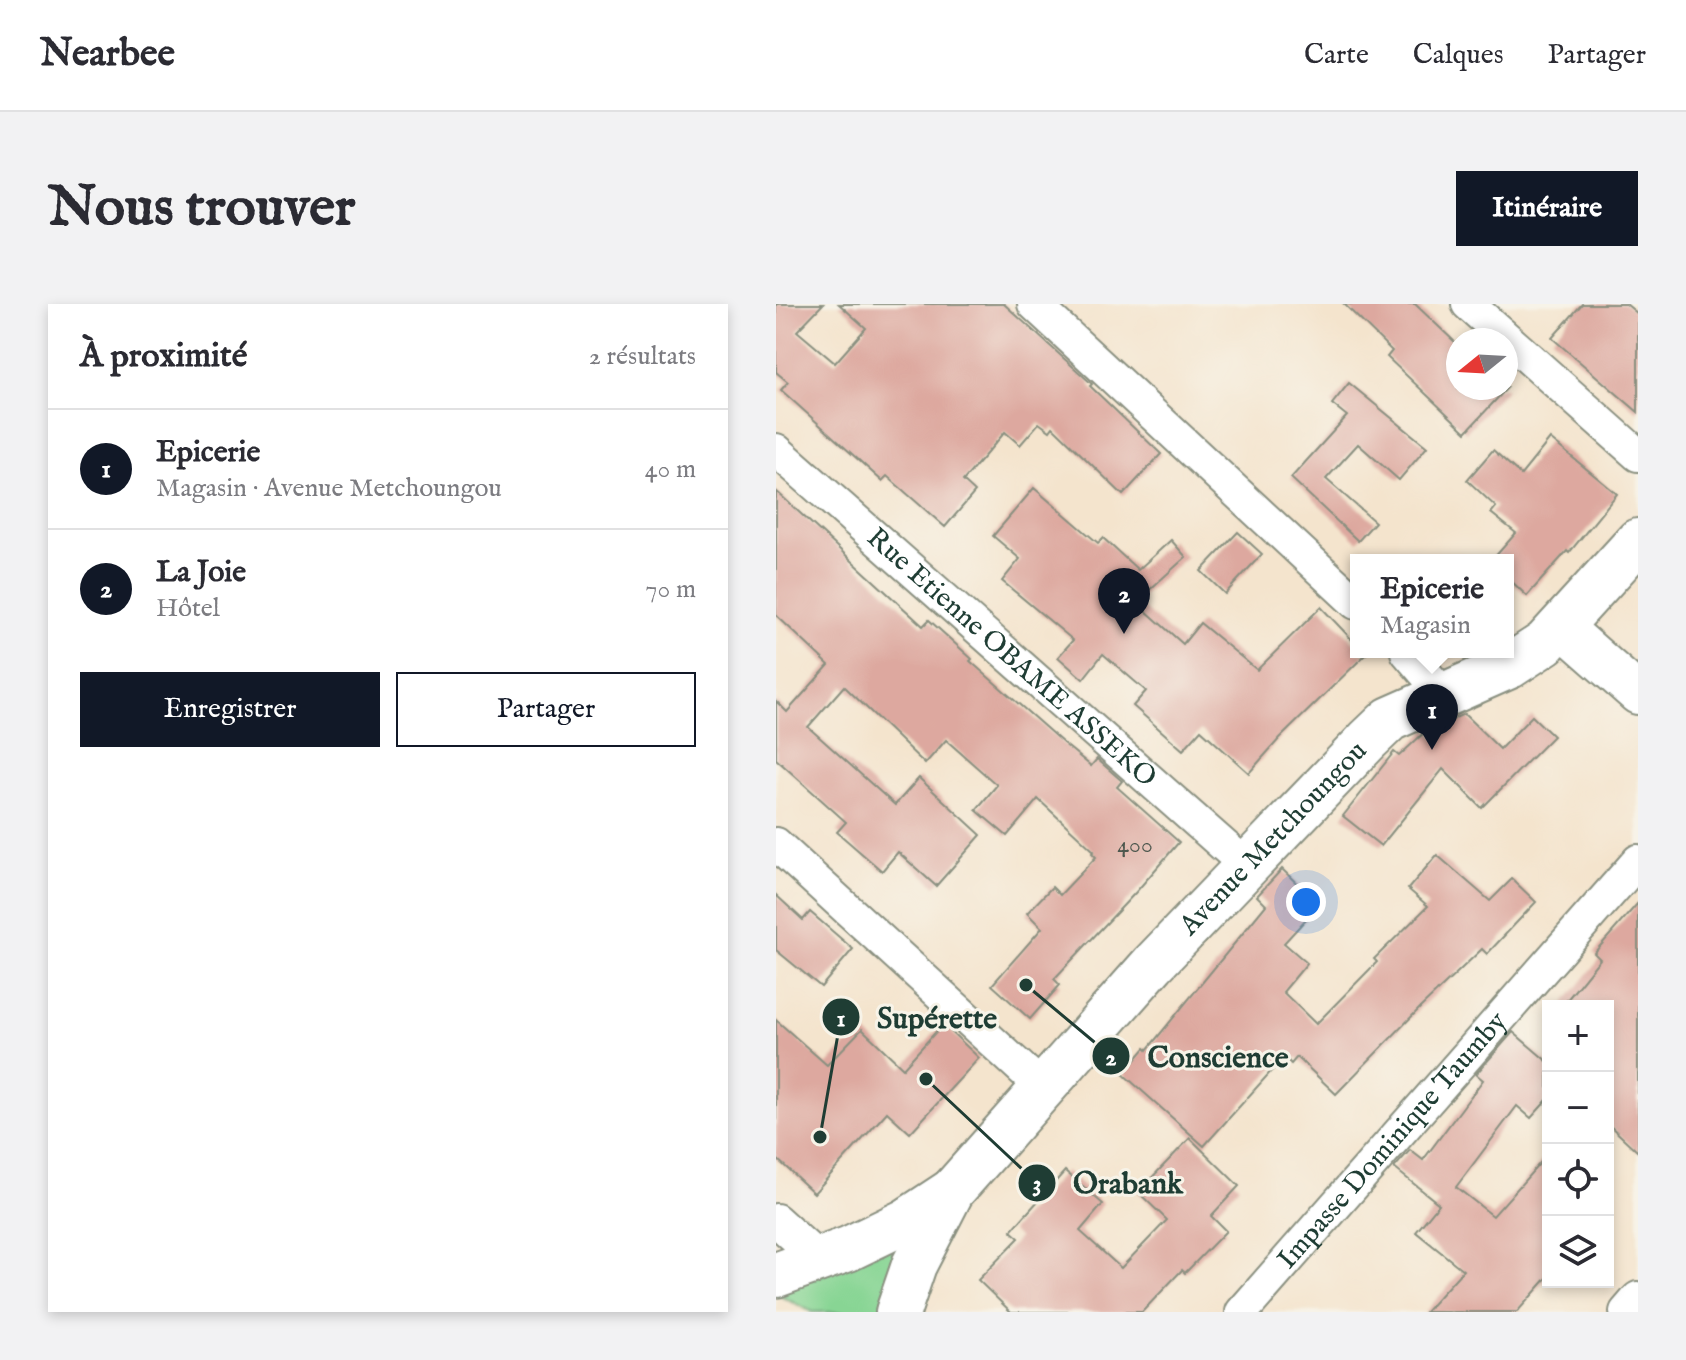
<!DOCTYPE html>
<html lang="fr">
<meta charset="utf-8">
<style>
body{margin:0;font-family:"IM FELL English",serif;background:#f2f2f3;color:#2b2b33}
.controls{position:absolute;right:24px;bottom:24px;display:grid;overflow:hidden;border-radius:0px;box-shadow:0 4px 12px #0003}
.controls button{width:72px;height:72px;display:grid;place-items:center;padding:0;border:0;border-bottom:2px solid #e1e1e2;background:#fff;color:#2b2b33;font:40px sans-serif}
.compass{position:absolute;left:670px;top:24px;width:72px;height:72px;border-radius:50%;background:#fff;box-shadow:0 4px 12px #0003;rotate:252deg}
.you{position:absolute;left:530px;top:598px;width:28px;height:28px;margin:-20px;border:6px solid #fff;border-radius:50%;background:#1a73e8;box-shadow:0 0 0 12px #1a73e833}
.badge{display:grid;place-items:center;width:52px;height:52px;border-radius:50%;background:#111827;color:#fff;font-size:26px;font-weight:700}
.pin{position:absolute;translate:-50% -66px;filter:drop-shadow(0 2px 4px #0008)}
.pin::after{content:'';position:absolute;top:42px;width:28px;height:24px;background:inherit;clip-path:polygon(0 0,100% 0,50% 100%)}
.popup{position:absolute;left:574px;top:250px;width:164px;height:104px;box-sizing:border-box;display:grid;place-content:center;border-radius:0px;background:#fff;filter:drop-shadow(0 2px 6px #0005);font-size:26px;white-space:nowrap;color:#7c7c81}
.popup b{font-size:30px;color:#2b2b33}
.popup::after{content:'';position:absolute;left:50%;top:100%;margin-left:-16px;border:16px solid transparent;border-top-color:#fff}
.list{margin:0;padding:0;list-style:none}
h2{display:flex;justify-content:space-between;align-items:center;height:104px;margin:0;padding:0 32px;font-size:34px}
h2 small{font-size:26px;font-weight:400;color:#7c7c81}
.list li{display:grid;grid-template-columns:52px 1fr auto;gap:24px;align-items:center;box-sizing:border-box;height:120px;padding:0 32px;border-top:2px solid #e1e1e2}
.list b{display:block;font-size:30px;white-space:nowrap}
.list p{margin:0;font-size:26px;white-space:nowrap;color:#7c7c81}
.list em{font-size:26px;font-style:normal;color:#7c7c81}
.actions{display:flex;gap:16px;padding:24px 32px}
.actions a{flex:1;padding:18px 0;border:2px solid #111827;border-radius:0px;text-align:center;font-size:28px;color:#111827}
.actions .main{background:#111827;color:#fff}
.icon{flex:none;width:44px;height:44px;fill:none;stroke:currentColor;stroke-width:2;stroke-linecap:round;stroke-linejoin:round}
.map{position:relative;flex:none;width:862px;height:1008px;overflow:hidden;border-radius:0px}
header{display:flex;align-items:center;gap:48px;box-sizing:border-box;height:112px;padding:0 40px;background:#fff;border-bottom:2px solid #e1e1e2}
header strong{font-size:38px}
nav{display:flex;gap:44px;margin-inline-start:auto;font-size:28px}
.intro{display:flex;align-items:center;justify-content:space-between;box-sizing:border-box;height:192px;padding:0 48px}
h1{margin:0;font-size:56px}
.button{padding:20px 36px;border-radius:0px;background:#111827;color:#fff;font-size:28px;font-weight:700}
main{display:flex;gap:48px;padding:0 48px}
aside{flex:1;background:#fff;border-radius:0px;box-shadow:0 4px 12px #0003}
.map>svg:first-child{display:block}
.green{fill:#88d594;stroke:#548964;stroke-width:2}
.building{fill:#dda89f}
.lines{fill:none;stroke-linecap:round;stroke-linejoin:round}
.minor-casing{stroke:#8a9080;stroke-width:36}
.tertiary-casing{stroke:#8a9080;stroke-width:44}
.secondary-casing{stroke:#8a9080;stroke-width:48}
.minor{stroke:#fff;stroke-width:32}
.tertiary{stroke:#fff;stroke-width:40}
.secondary{stroke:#fff;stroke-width:44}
.labels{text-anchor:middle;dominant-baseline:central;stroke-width:6;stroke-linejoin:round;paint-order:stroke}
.number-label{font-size:24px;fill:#4e584f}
.street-label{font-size:28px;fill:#1f3d34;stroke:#f7f3e8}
.leader{fill:none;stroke:#1f3d34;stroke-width:3}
.callout-dot{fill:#1f3d34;stroke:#f7f3e8;stroke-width:3}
.mark-label{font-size:24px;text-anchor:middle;font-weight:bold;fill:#fff}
.callout-label{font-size:30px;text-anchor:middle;font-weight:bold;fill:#1f3d34;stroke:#f7f3e8;stroke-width:6;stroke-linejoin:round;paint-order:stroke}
</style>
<header>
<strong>Nearbee</strong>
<nav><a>Carte</a><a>Calques</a><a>Partager</a></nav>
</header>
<div class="intro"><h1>Nous trouver</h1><a class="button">Itinéraire</a></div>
<main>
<aside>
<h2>À proximité<small>2 résultats</small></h2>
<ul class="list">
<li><span class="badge">1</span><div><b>Epicerie</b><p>Magasin · Avenue Metchoungou</p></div><em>40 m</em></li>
<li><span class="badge">2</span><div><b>La Joie</b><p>Hôtel</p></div><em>70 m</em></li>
</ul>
<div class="actions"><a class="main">Enregistrer</a><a>Partager</a></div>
</aside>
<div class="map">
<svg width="862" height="1008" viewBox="0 0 862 1008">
<rect width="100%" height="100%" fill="#f7f3e8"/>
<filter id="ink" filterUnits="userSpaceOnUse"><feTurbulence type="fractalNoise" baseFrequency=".0125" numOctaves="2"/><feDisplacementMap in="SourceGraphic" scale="16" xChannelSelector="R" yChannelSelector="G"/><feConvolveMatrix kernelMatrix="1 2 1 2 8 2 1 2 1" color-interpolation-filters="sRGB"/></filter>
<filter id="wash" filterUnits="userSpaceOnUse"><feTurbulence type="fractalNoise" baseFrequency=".006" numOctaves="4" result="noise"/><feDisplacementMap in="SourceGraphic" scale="32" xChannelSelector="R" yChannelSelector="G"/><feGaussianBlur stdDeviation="1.8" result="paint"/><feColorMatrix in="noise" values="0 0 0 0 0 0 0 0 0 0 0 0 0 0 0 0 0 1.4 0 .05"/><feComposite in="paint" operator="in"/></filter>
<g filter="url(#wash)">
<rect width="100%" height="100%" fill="#f4e4cd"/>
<path class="green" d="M138,933L107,1008H36L0,990Z"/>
<g id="blocks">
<g class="building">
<path d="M0,0H47L21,27L59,59L90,24L63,0H228L316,80L314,82L385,150L347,191L277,123L274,127L263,119L244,141L229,128L187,177L199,188L169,223L111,172L106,177L5,86L12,78L0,68Z"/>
<path d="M568,0H639L682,41V84H731L690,128L611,53L616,47Z"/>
<path d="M806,0H850L862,10V108L776,34Z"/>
<path d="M573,79L651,143L623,176L582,140L550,175L599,218L582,237L515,174L571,112L556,100Z"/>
<path d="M774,135L841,190L793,249L791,247L751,292L732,274V256H716L740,229L715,209L720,203L691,176L717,146L745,171Z"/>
<path d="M258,184L322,239L327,234L362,266L395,236L410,253L360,298L407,340L424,319L481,366L545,303L580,340V348L590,350L504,434L473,469L425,426L407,446L357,402L370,387L327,350L307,375L282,353L297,336L226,277L244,255L217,232Z"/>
<path d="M0,187L147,322L153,316L196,355L194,357L287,439L315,462L321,455L346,477L341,483L403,538L360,588L278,675L284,681L254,715L216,681L266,624L251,609L276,583L284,591L320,553L316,549L318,547L262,495L231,532L200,506L221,481L170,436L149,460L68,382L32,423L119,501L143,474L205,531L160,582L122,548L106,567L61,528L70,518L0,455V397L11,408L53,361L0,311Z"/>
<path d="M462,228L486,250L449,290L425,267Z"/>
<path d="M688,410L724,445L756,412L777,432L706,504L667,465L605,542L567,512L618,448L623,452L651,426L659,434L679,414Z"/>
<path d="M661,551L714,597L736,575L760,598L711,650L706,645L645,703L560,790L521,753L515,760L508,753L428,842L347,770L369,744L371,746L490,601L481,592L506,565L543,601L508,639L531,659L507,688L540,720L601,658L598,655L652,602L632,585Z"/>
<path d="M0,591L27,616L34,608L77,645L45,683L0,646Z"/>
<path d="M862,599V848L832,820V702H786L824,655L818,649Z"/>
<path d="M0,716L51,761L86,725L127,764L167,720L203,754L134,829L111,808L38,889L0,854Z"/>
<path d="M737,728L772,758V795L755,814L741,802L680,883L717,912L772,850V973L741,1008H649L687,966L640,928L663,900L618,864L634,846L647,856L707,776L700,770Z"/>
<path d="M414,834L463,882L435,912L450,927L409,969L406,966L366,1008H235L202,976L243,934L235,927L289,867L327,900L304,927L345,964L391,916L362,888Z"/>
</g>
</g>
</g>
<g filter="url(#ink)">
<use href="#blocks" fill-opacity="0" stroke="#8a9080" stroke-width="2"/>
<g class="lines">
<defs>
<g id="minor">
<path d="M258,0L580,299"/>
<path d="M692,0L862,151"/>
<path id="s1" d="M0,146L471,562"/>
<path d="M631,348L667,390"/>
<path d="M0,540L266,783"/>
<path d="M0,916L43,955"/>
<path id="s2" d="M466,1008L862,557"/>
<path d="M850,1008L862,994"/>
</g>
<path id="tertiary" d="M786,323L862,390"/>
<g id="secondary">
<path d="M0,971L72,945L130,917L174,888"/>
<path id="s3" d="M122,1008L138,961L176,887L377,660L592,436L614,415L734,362L769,339L862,237"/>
</g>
</defs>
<use href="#minor" class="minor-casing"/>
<use href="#tertiary" class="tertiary-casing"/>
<use href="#secondary" class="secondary-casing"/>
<use href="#minor" class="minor"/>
<use href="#tertiary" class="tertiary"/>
<use href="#secondary" class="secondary"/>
</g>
</g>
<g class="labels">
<g class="number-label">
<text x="359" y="541">400</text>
</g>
<g class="street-label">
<text stroke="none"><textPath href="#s1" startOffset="314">Rue Etienne OBAME ASSEKO</textPath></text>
<text stroke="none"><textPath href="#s3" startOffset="610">Avenue Metchoungou</textPath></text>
<text stroke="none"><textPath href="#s2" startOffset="228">Impasse Dominique Taumby</textPath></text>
</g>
</g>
<path class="leader" d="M44 833L65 713M250 681L335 752M150 775L261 879"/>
<g class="callout-dot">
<circle cx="44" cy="833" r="8"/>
<circle cx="250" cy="681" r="8"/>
<circle cx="150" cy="775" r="8"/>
<circle cx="65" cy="713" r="20"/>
<circle cx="335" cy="752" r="20"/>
<circle cx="261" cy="879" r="20"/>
</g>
<g class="mark-label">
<text x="65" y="722">1</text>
<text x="335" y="761">2</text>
<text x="261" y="887">3</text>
</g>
<g class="callout-label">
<text x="161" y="724">Supérette</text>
<text x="442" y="763">Conscience</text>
<text x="352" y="889">Orabank</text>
</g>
</svg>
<div class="controls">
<button>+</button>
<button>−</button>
<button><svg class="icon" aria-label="locate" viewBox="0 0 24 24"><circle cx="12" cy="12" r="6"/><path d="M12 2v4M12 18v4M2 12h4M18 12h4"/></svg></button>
<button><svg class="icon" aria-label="layers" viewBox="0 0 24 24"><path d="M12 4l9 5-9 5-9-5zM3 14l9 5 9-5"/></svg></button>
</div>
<svg class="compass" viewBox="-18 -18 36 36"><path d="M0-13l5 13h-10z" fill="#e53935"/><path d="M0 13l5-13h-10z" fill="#7c7c81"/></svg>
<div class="you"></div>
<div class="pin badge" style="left:656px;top:446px">1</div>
<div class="popup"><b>Epicerie</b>Magasin</div>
<div class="pin badge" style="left:348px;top:330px">2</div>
</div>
</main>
